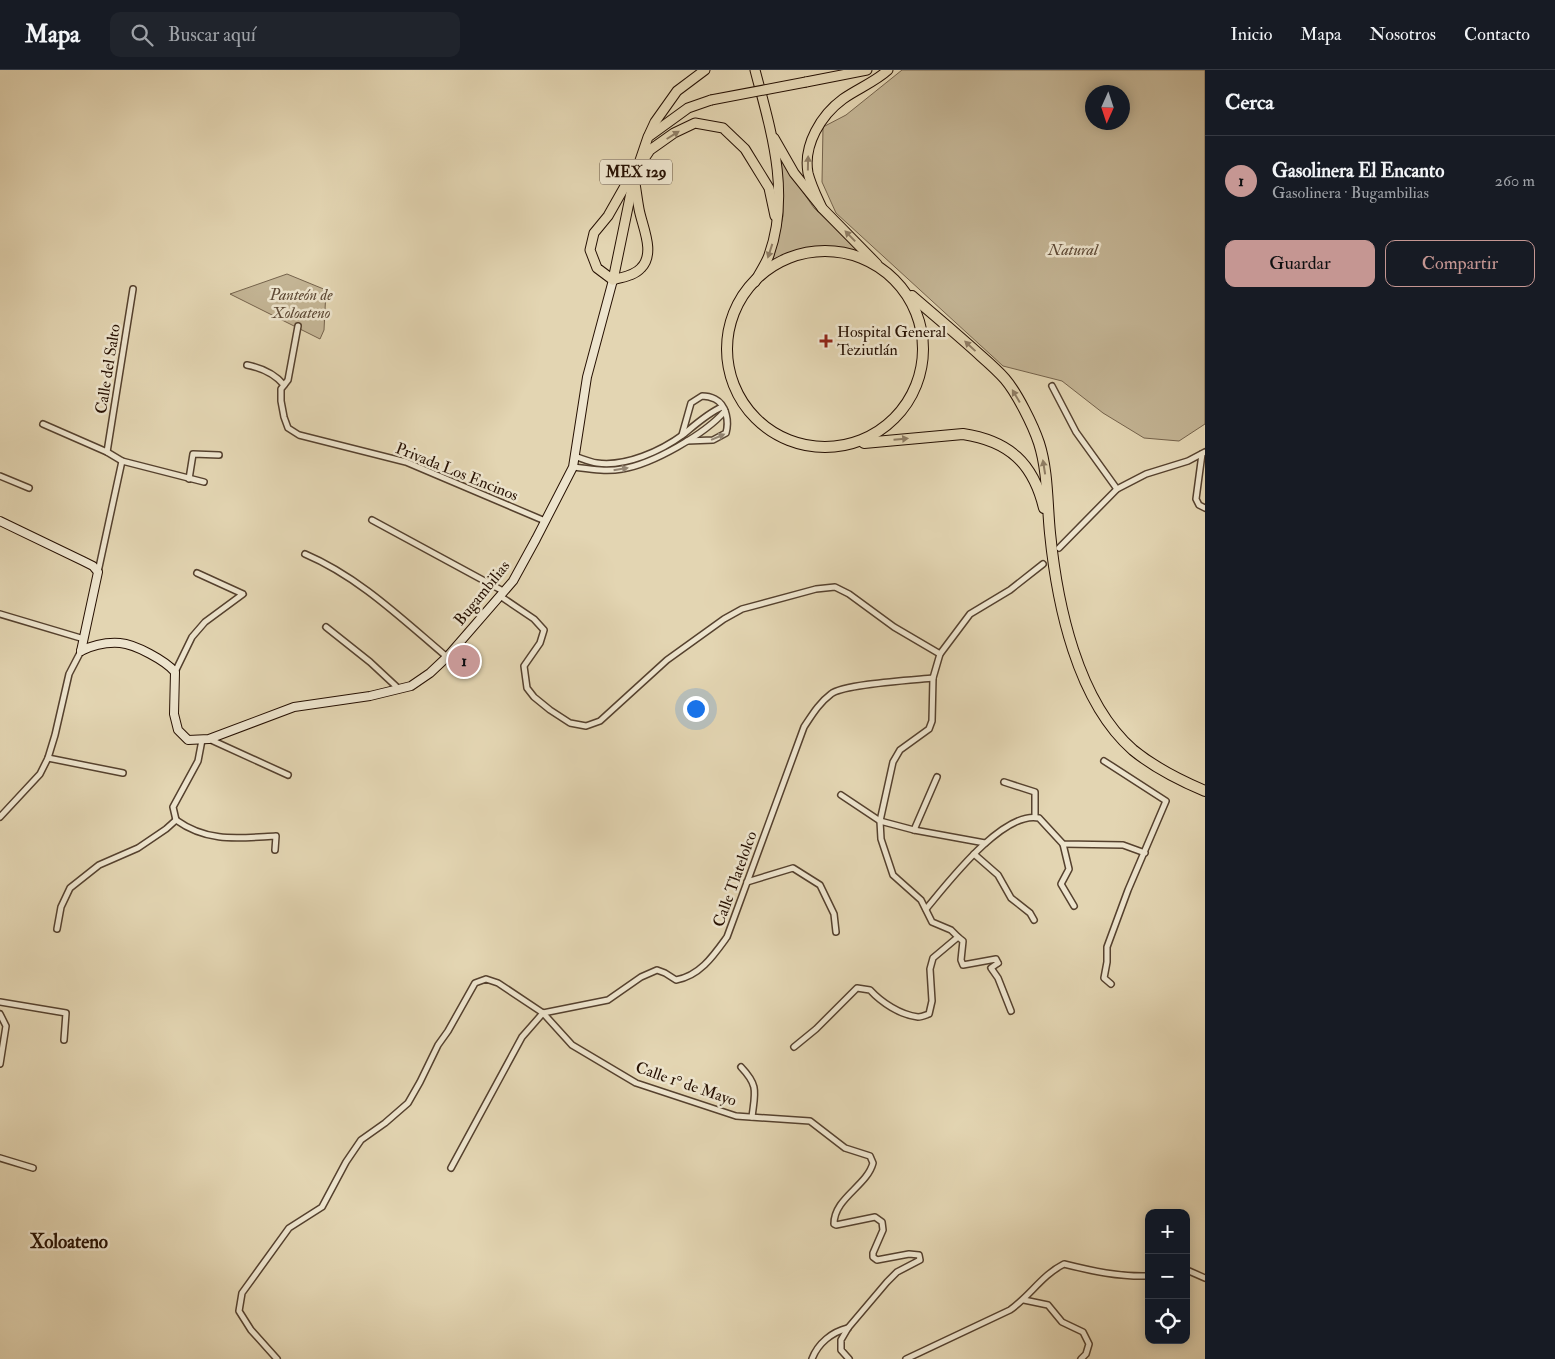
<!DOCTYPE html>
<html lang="es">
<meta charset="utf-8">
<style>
body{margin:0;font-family:"IM FELL Double Pica",serif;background:#20242c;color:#f1f3f6}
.controls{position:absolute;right:15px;bottom:15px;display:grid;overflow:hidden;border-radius:10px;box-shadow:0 2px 12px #0003}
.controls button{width:45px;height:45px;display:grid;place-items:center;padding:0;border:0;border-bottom:1px solid #363941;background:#171b24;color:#f1f3f6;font:25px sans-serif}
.compass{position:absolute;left:1085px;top:15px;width:45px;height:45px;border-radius:50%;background:#171b24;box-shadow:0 2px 12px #0003;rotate:183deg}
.you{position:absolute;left:695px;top:638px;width:18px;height:18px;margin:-12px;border:4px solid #fff;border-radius:50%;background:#1a73e8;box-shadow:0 0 0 8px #1a73e833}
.badge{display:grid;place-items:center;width:32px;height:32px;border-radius:50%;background:#c59692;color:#111;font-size:16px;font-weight:700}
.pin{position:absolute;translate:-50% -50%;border:2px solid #fff;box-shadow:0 1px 5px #0006}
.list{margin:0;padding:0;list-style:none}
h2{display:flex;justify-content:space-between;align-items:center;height:65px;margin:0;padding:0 20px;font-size:21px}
h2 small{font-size:16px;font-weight:400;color:#9ea1a6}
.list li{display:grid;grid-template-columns:32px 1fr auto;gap:15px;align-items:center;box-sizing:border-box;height:90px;padding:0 20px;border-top:1px solid #363941}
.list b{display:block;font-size:19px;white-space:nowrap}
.list p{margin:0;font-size:16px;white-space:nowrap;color:#9ea1a6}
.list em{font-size:16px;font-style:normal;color:#9ea1a6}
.actions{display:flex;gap:10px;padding:15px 20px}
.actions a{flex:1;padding:11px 0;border:1px solid #c59692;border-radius:10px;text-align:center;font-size:18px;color:#c59692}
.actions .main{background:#c59692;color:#111}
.icon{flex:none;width:28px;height:28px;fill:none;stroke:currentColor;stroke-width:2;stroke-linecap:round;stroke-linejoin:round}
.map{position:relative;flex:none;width:1205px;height:1289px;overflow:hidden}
header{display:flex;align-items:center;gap:30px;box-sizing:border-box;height:70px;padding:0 25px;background:#171b24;border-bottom:1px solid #363941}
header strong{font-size:24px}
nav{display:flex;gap:28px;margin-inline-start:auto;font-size:18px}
.search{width:350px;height:45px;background:#20242c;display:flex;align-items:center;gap:12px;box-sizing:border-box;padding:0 18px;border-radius:10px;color:#9ea1a6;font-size:19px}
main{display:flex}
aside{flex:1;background:#171b24}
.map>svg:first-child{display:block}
.green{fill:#c3b494;stroke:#74624b;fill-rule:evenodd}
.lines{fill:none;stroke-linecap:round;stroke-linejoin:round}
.street-casing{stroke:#55412e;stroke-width:8}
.secondary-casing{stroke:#261002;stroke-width:10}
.primary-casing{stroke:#261002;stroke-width:11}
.highway-casing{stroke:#261002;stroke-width:12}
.street{stroke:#ede4cd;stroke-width:5}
.secondary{stroke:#ede4cd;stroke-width:8}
.primary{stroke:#e3d5b2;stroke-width:9}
.highway{stroke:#e3d5b2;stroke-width:10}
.primary-bridge-casing{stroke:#261002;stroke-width:11;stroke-linecap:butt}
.primary-bridge{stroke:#e3d5b2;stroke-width:9}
.oneway{fill:#8e7c63}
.oneway2{fill:#938572}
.poi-dot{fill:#8f2418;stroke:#ede4cd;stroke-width:2}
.labels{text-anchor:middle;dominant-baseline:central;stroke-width:5;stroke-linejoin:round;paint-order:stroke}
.shield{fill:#ede4cd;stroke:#62503f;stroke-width:1}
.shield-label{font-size:15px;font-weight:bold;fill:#261002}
.park-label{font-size:16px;font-style:italic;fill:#5d4935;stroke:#ede4cd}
.poi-label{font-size:16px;fill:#261002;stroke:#ede4cd;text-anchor:start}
.street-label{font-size:16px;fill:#261002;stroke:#ede4cd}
.quarter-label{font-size:19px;font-weight:bold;fill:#261002;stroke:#ede4cd}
</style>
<header>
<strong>Mapa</strong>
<div class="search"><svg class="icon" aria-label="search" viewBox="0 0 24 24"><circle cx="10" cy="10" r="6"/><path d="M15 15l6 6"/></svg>Buscar aquí</div>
<nav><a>Inicio</a><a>Mapa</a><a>Nosotros</a><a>Contacto</a></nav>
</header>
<main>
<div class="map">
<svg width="1205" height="1289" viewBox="0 0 1205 1289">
<rect width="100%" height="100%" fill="#e3d5b2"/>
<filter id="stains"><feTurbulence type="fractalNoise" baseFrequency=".004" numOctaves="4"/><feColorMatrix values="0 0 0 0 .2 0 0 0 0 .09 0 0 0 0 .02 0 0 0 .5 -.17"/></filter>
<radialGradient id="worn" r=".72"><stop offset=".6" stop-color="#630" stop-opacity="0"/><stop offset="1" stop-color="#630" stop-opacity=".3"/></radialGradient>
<g class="green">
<path d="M902,0H1205V354L1179,371L1144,368L1103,343L1062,311L1003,296L836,143L822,112L823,57L846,45ZM1092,22H1122V52H1092Z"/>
<path d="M781,90L814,138L859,182L825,179L790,186L772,194L783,146Z"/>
<path d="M287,204L326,220L324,260L320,269L230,224Z"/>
</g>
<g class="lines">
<defs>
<g id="street">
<path d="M298,256L288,310L281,319V331L284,347L288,358L299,365L406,392L545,451"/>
<path d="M247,295C262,298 274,303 284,315"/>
<path d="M1052,316L1076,362L1117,419"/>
<path d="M43,354L107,382L122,391L204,412"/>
<path d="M682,365L691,333L702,326C706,326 711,327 715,329C727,335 729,352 726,363L713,370L687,371"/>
<path d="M107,382L133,219"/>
<path d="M1202,384L1196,429L1199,435L1205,438"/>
<path d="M574,386C581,388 589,392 597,393C626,397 661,381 684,364C696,354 708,343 722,337"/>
<path d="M573,397C589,399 606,402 622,399C653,394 705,364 725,341"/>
<path d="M0,406L29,418"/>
<path d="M189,409L193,384L219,385"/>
<path d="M372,450L503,521"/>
<path d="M1059,478L1117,419L1146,404L1188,391L1205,382"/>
<path d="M305,484C359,507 402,549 447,587"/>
<path d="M98,502L122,391"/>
<path d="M500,526L534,549L544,560L540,573L524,596L527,618L534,627L550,640L570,653L586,656L600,651L667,590L724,549L742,539L816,519L835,517L849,524L894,557L940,584"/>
<path d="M0,544L84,569"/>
<path d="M326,557L370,592L399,619"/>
<path d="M175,602L192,567L205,552L243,524L197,503"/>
<path d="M209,669L288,705"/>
<path d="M48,688L123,703"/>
<path d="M1104,691L1166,731L1128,820L1107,877V892L1104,908L1111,914"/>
<path d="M1004,712L1035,722V747"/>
<path d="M841,725L880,751L914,760L985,773"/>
<path d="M0,747L40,704L48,688L55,665L69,604L81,581"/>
<path d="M176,750C208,773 239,768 276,766L275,780"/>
<path d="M176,750L173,737L198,691L202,670"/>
<path d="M914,760L937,707"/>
<path d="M1063,774L1069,799L1061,814L1074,836"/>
<path d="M974,784L998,805L1011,828L1030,843L1034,850"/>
<path d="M747,812L793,798L820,815L834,844L836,862"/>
<path d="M926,839C947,814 1003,740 1039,748L1063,774L1123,775L1145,783"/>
<path d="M57,859L61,837L70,818L99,795L138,778L166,759L176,750"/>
<path d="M958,867L963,871L961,890L963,895L996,889L998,893"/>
<path d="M998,893L991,898L998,908L1011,941"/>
<path d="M0,932L66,943L64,970"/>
<path d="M543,943L608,930L641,907L657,900L665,903L676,910C700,906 714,885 727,867L804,657C812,645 819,633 831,624C843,614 913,610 933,608"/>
<path d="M0,944L6,956L0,994"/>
<path d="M794,977L816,959L857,918L870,920C881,932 900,945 918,947C922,947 926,945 929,944L932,931L930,899L933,888L958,867L951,860L932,852L921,830L893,805L881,769L880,751L893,692L900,680L929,659L932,651L933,608L940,584L970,544L1010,520L1043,494"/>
<path d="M741,997C759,1016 755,1022 752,1047"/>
<path d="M0,1088L33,1098"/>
<path d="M451,1098L522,967L543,943"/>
<path d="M1186,1201H1189L1205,1208"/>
<path d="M1024,1230L1048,1235L1062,1252L1083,1262L1089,1274L1086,1284L1081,1289"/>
<path d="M277,1289L251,1260L239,1241L242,1223L289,1158L322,1137L346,1092L361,1070L385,1053L408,1033L420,1012L438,975L448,961L475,913L486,909L498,913L543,943L572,975L636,1013L736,1046L810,1051L845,1078L870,1086L873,1093C867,1116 834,1128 834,1154L836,1155L875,1147L882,1152L883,1160L873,1183V1187L877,1190L909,1184L919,1185L920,1190L897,1202L887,1212L848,1258L841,1270V1280L849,1289"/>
<path d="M812,1289C818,1273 832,1262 848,1258"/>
<path d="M906,1289L1010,1240C1030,1226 1042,1205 1064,1194C1092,1201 1119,1207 1149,1206"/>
</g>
<g id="secondary">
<path d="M0,451L83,491L93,496L98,502L81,581"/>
<path d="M81,581C93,575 106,572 120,573C135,574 166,591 175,602L174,644L178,660L188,670L209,669L294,637L370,626L411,616L430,603L447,587L513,511L536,469L573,397L587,307L613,210"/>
</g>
<g id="primary">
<path d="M806,12L867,0"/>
<path d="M649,65L655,52L677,21L705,0"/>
<path d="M774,68L794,103L822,138L877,194"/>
<path d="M644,89L650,80L674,63L695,53L723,58L745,79L769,118L775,146"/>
<path d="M634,108C636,118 637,128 639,139C642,156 656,183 641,198C634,206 622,207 613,210L597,198L590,180L594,163L608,146L629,109Z"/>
<path d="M822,138C817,127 811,115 808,103C803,75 821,45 843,29C857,19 875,12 888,0"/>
<path d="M613,210L634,108L648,67L688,38L711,30"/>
<path d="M755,212C759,203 766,194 769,185C791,123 771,61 755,0"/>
</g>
<g id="highway">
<circle cx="825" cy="279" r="98"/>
<path d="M912,226C935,246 958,265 981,286C989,293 998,301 1005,309C1017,323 1033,355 1039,373C1048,401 1047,433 1050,463C1057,534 1077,631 1133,680C1155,698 1179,710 1205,721"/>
<path d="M864,373L963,364C1009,371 1033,393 1044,438"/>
</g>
</defs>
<use href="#street" class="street-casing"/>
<use href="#secondary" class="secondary-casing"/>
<use href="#primary" class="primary-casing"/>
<use href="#highway" class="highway-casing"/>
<use href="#street" class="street"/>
<use href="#secondary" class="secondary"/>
<use href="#primary" class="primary"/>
<use href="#highway" class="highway"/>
<defs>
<path id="primary-bridge" d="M711,30L806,12"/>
</defs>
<use href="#primary-bridge" class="primary-bridge-casing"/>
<use href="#primary-bridge" class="primary-bridge"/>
</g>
<defs><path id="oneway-solid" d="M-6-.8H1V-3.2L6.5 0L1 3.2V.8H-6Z" transform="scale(1.25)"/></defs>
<g class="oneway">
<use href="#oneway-solid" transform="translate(673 65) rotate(-32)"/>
<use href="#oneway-solid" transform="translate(808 93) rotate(-89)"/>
<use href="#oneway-solid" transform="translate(850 166) rotate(-134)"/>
<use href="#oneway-solid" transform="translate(770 181) rotate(108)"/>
<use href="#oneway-solid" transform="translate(970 276) rotate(-137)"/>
<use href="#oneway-solid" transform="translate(1016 326) rotate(-121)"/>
<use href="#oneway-solid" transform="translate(901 369) rotate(-5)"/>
<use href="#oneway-solid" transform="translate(1044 397) rotate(-99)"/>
</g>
<g class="oneway2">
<use href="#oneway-solid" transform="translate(718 367) rotate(-23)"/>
<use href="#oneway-solid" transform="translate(621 399) rotate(-9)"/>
</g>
<path class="poi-dot" d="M823.5 263.5h5v5h5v5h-5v5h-5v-5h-5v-5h5z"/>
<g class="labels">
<rect class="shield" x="600" y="89.5" width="72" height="25" rx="4"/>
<g class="shield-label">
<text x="636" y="102">MEX 129</text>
</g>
<g class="park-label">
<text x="1073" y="180">Natural</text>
<text x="301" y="225">Panteón de<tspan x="301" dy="18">Xoloateno</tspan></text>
</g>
<g class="poi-label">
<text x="837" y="262">Hospital General<tspan x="837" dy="18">Teziutlán</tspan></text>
</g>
<g class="street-label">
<text transform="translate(108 299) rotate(-81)">Calle del Salto</text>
<text transform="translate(457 402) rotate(22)">Privada Los Encinos</text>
<text transform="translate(482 523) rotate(-51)">Bugambilias</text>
<text transform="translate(735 809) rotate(-70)">Calle Tlatelolco</text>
<text transform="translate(686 1014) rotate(19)">Calle 1° de Mayo</text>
</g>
<g class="quarter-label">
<text x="69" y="1172">Xoloateno</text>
</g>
</g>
<rect width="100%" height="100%" filter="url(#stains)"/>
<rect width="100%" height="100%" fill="url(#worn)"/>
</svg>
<div class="controls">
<button>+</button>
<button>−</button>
<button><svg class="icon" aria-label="locate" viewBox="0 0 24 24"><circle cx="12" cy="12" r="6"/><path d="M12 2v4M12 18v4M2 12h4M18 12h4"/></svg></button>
</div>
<svg class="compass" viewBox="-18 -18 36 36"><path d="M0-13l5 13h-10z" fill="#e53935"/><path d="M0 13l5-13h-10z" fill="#9ea1a6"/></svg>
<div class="you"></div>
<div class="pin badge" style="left:464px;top:591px">1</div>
</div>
<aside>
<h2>Cerca<small></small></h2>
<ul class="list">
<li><span class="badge">1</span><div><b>Gasolinera El Encanto</b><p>Gasolinera · Bugambilias</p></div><em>260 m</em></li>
</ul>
<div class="actions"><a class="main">Guardar</a><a>Compartir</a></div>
</aside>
</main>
